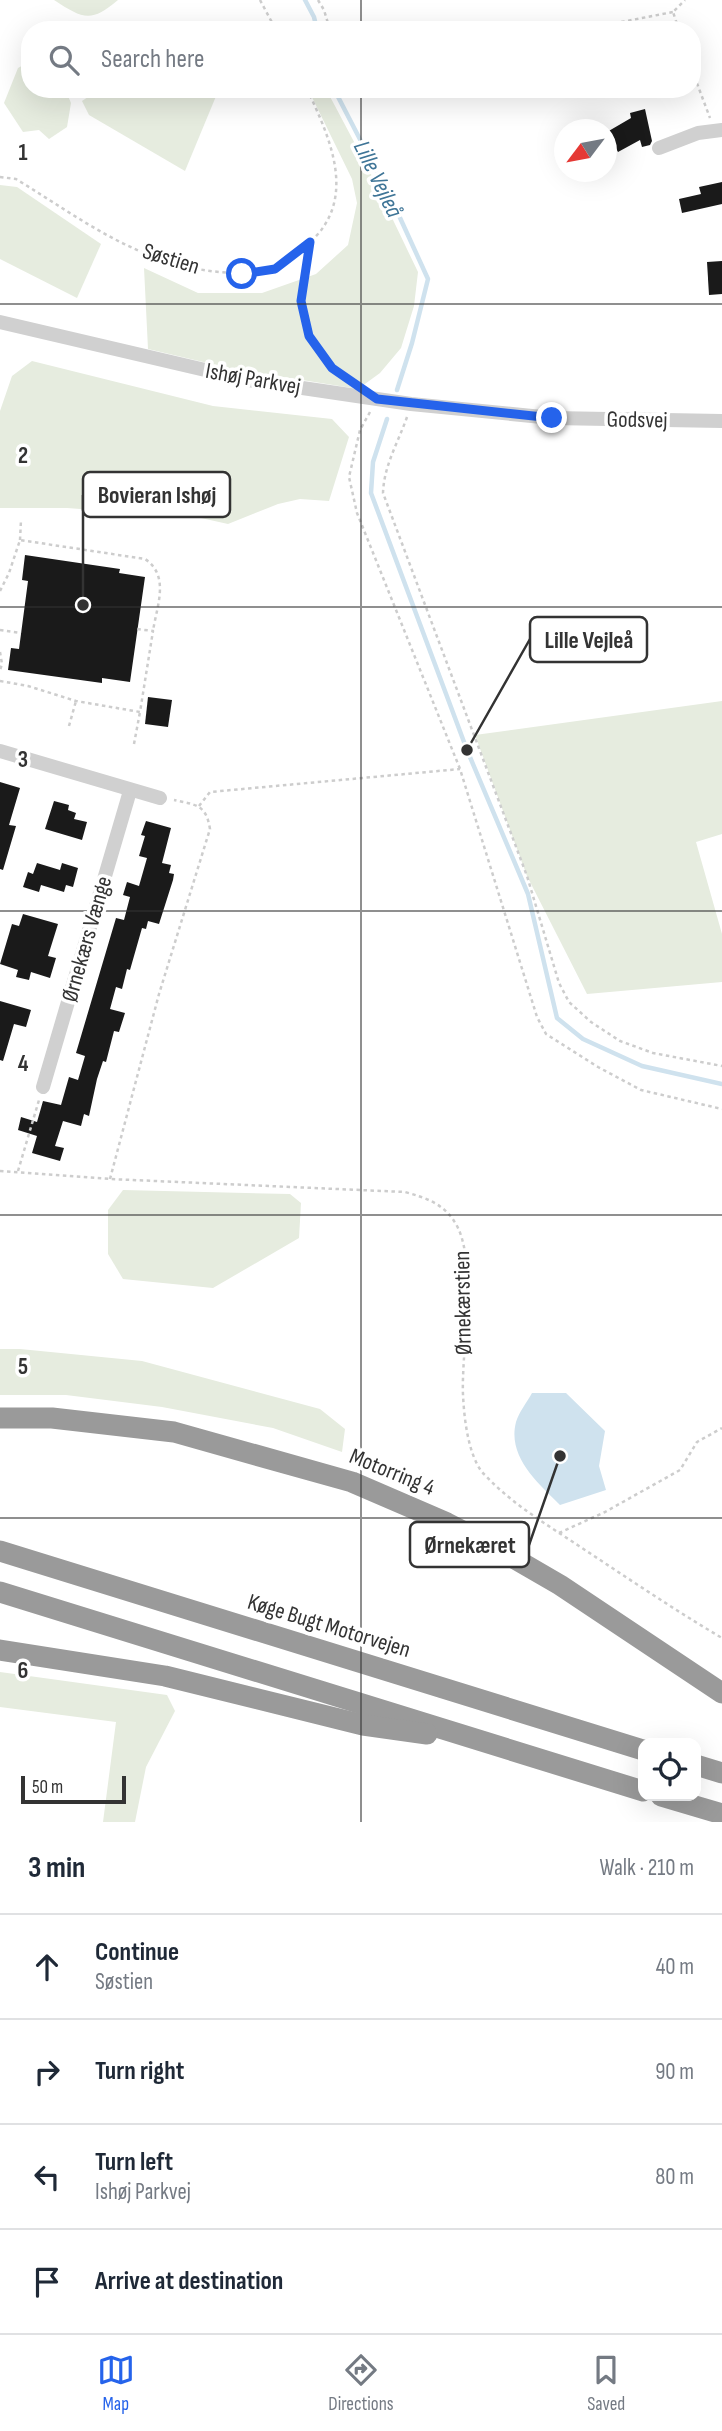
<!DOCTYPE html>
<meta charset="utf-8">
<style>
body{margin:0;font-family:"Sofia Sans Condensed",sans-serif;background:#f2f2f3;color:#1f2937}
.controls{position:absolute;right:21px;bottom:21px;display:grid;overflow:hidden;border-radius:14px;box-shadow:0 7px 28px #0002}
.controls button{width:63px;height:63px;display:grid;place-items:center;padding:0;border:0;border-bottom:2px solid #e0e1e3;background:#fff;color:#1f2937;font:35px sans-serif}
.compass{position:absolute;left:554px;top:119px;width:63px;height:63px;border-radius:50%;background:#fff;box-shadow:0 7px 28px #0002;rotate:238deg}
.scale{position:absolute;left:21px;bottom:18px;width:105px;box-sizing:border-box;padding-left:7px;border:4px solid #333;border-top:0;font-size:19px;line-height:24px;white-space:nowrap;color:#333;-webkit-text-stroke:5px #fff;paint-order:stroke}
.stop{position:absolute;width:21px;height:21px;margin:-16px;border:5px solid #2563eb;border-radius:50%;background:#fff}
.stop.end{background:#2563eb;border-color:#fff;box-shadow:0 2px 7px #0008}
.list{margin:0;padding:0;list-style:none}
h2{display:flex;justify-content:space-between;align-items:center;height:91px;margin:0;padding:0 28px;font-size:30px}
h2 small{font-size:23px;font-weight:400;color:#747a83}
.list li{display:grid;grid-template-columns:46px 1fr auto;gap:21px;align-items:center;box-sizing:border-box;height:105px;padding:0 28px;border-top:2px solid #e0e1e3}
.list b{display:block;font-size:26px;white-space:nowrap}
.list p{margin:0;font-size:23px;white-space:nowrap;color:#747a83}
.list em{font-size:23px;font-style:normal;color:#747a83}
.icon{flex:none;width:38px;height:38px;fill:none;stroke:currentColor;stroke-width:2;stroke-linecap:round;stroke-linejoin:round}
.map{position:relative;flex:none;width:722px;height:1822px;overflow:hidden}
.search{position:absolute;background:#fff;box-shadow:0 7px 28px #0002;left:21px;right:21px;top:21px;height:77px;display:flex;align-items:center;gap:18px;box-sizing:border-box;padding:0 24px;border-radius:28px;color:#747a83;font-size:26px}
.sheet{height:511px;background:#fff}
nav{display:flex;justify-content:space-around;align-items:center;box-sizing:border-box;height:98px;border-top:2px solid #e0e1e3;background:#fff;font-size:19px;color:#747a83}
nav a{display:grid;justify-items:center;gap:4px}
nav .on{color:#2563eb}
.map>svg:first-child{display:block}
.green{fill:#e6ecdf}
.water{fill:#cfe2ee}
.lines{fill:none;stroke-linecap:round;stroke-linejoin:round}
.stream{stroke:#cfe2ee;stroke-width:4.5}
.building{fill:#1a1a1a}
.path{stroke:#cdcdcd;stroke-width:2.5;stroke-dasharray:3.5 3.5;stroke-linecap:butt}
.minor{stroke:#d0d0d0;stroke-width:14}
.highway{stroke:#9a9a9a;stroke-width:21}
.route{stroke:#2563eb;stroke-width:9}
.grid{fill:none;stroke:#333;stroke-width:2;stroke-opacity:0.55}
.labels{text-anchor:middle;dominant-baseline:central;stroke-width:7;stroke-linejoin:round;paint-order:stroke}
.street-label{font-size:23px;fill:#333;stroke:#fff}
.water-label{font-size:24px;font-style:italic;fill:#3f7597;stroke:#fff}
.grid-label{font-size:23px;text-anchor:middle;font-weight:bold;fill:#333;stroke:#fff;stroke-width:7;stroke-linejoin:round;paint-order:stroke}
.leader{fill:none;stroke:#333;stroke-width:2.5}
.callout-dot{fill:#333;stroke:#fff;stroke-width:2.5}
.callout{fill:#fff;stroke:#333;stroke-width:2.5}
.callout-label{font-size:24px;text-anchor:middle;font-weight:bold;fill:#333}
</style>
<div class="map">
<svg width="722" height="1822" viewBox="0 0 722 1822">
<rect width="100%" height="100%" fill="#fff"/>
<g class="green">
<path d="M54,0H118C91,23 83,19 54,0Z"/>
<path d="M30,59V89H65L71,103L67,127L49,139L39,130L23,132L4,103L18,68L27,63Z"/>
<path d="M100,89H219L185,171L89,115L82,101Z"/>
<path d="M308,89H326L370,172L418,272L414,306L401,348L380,373L358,389L233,369L148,349L144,268L198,293H262L316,274L348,245L357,203L352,179Z"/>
<path d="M0,185L17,187L101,244L77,298L0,259Z"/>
<path d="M32,361L213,406L332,419L349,437L329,501L300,499L278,504L228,524L174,512L134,513L67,508H0V411L12,376Z"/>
<path d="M722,701V834L696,842L722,934V982L587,994L527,876L475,735Z"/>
<path d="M123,1190L290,1194L301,1203L299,1238L213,1288L123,1279L108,1254V1210Z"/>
<path d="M0,1349H20L142,1361L320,1409L345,1429L342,1452L273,1428L162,1407L66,1395H0Z"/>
<path d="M0,1672L167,1695L175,1711L146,1767L135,1822H103L116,1722L0,1707Z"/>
</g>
<path class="water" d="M532,1393H566L605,1431L599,1466L606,1490L560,1505C538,1483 507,1457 516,1422C519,1412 527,1402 532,1393Z"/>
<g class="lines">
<g class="stream">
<path d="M305,0L314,17L317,30"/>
<path d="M334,89L396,209L428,279L412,343L397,390"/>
<path d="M387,419L373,462L371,493L467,750L528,894L557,1018L583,1039L642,1066L722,1084"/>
</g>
</g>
<g class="building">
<path d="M645,109L652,141L650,145L642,147L640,140L618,152L607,132L631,118L630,113Z"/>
<path d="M722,182V204L682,213L679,199L701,194L699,187Z"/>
<path d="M722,261V294L709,295L707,262Z"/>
<path d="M25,555L120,569L119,573L145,577L130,682L102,678V683L8,670L11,648L19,649L28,581L22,580Z"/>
<path d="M148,697L172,700L168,727L145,724Z"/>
<path d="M0,782L20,788L9,825L16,826L3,870L0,869Z"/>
<path d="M54,801L69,805L68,810L76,813L74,819L87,822L82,840L45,829Z"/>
<path d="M146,821L171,828L162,863L171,865L169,873L174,874L173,880L159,924L148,921L146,929L142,928L130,970L127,969L122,989L116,987L110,1009L125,1013L119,1032L114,1031L106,1062L103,1061L97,1079L89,1116L84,1114L81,1126L63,1121L55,1146L64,1148L60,1161L32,1153L37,1136L18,1130L21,1117L37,1122L43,1101L61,1105L69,1077L78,1080L85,1056L76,1053L116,918L124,920L130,897L123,895L127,882L139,886L147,858L139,856L145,836L141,835Z"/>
<path d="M37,863L60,870L62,863L78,868L73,887L66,885L64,892L41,885L39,892L23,887L28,872L33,874Z"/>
<path d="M23,914L58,924L48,956L56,958L50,978L31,972L29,980L16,977L18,970L0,964L12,924L19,926Z"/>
<path d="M0,1001L31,1010L26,1027L14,1024L3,1061L0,1060Z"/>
</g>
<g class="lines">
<g class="path">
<path d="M260,0L276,30"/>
<path d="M318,0L324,10L330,30"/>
<path d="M580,30L673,12"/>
<path d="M679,30L673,12L685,0"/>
<path d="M692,70L710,118"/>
<path d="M0,177L16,179C83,220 138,264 219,272C261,276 289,267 318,234C355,191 328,134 307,89"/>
<path d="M311,242C308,261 300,284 301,303C304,335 323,362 349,380"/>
<path d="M370,412L360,430L349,477L357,513L460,769L537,1017L546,1034L598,1067L641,1090L722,1109"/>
<path d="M407,417C398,443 384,465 383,493L527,876L559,983L569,1002L591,1022L620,1041L653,1053L722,1066"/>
<path d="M20,540L21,520"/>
<path d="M0,591L9,573L20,540L145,559C170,576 157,605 153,631"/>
<path d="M0,630L21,633"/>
<path d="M0,652L2,664L0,670"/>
<path d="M0,681L28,686L76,701L140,712L153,631L137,629"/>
<path d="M69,726L76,701"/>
<path d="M134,744L140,712"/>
<path d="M199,806L210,792L460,769"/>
<path d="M0,1171L110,1179L405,1192C426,1198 442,1203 454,1221C479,1257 461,1350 463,1395C464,1414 466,1433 472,1452C475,1460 479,1470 485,1475C512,1504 546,1524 579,1546C626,1577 673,1609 722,1638"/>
<path d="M18,1171L39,1100"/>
<path d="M110,1179L159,994L210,829C206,804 196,805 174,800"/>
<path d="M559,1533L605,1512L680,1470L697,1442L722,1428"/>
</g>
<g class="minor">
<path d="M659,148L698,133L722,130"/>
<path d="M0,322L248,380L411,404L552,418L722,421"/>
<path d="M0,751L160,798"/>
<path d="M43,1087L130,791"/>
</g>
<g class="highway">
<path d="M0,1418H52L174,1432L352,1482L447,1523L505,1553L560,1585L722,1693"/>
<path d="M0,1551L643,1750"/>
<path d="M0,1592L643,1791"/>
<path d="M0,1650L165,1676L363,1725L427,1734"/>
<path d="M696,1765L722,1773"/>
<path d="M661,1796L722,1814"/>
</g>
</g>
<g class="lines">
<path class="route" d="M242,274L275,269L310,242L301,301L309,336L332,368L377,399L552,418"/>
</g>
<path class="grid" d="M361,0V30M361,89V1822M0,304H722M0,607H722M0,911H722M0,1215H722M0,1518H722"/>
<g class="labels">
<g class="street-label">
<text transform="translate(171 259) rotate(17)">Søstien</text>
<text transform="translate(253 379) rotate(10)">Ishøj Parkvej</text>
<text transform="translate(637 420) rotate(1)">Godsvej</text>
<text transform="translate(87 939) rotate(-74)">Ørnekærs Vænge</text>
<text transform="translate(463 1303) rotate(-91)">Ørnekærstien</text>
<text transform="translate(392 1472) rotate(22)">Motorring 4</text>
<text transform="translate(329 1626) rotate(17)">Køge Bugt Motorvejen</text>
</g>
<g class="water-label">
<text transform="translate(378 179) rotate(64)">Lille Vejleå</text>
</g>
</g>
<g class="grid-label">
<text x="23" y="160">1</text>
<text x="23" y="463">2</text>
<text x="23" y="767">3</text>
<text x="23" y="1071">4</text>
<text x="23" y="1374">5</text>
<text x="23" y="1678">6</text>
</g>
<path class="leader" d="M83 605L83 495M467 750L530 639M560 1456L529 1545"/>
<g class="callout-dot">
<circle cx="83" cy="605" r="7"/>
<circle cx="467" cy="750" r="7"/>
<circle cx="560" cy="1456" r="7"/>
</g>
<g class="callout">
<rect x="83" y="472" width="147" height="45" rx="7"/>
<rect x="530" y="617" width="117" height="45" rx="7"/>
<rect x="410" y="1522" width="119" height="45" rx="7"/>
</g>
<g class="callout-label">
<text x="157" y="503">Bovieran Ishøj</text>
<text x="589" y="648">Lille Vejleå</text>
<text x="470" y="1553">Ørnekæret</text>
</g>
</svg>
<div class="controls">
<button><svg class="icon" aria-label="locate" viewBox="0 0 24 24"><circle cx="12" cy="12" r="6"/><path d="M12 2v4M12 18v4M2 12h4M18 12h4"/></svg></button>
</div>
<svg class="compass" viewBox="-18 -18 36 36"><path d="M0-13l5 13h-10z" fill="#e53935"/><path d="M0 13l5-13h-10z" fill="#747a83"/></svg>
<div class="scale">50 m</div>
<div class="stop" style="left:242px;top:274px"></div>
<div class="stop end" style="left:552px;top:418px"></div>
<div class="search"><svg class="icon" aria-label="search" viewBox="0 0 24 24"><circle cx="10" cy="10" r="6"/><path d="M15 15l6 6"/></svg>Search here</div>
</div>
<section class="sheet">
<h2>3 min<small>Walk · 210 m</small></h2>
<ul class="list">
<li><svg class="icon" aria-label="ahead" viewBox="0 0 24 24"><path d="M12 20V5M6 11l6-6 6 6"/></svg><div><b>Continue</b><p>Søstien</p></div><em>40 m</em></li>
<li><svg class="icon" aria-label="right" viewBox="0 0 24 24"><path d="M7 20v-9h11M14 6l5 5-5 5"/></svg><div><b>Turn right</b></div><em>90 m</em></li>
<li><svg class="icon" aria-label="left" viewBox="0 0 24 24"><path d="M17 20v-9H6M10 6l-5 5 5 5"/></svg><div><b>Turn left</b><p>Ishøj Parkvej</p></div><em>80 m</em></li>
<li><svg class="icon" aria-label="arrive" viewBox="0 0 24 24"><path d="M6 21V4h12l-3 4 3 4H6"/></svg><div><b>Arrive at destination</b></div></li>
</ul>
</section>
<nav>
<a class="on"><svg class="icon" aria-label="map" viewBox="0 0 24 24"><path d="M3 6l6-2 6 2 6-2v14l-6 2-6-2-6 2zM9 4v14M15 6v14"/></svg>Map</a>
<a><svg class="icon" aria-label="directions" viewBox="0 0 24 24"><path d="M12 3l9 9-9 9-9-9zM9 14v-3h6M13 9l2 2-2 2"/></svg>Directions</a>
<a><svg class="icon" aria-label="saved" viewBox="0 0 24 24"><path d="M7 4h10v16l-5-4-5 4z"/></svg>Saved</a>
</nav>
